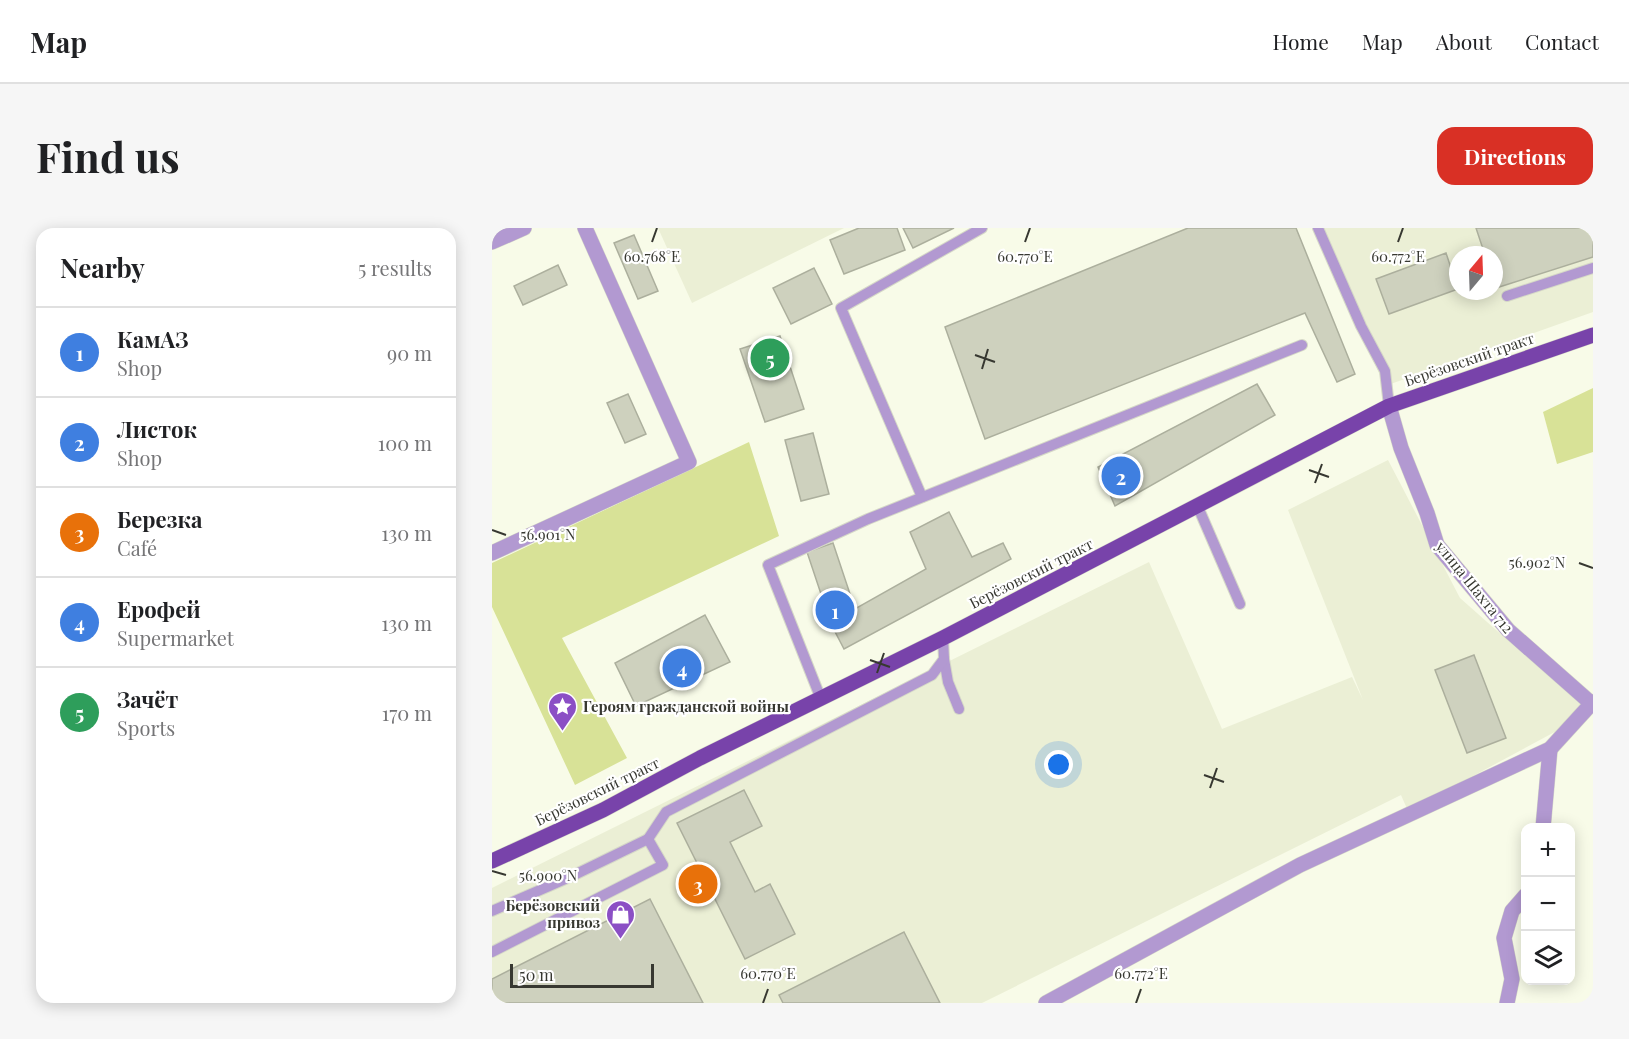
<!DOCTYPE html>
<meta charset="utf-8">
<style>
body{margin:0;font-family:"Playfair Display",serif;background:#f6f6f6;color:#202124}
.controls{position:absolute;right:18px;bottom:18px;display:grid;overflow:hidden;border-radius:12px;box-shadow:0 3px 15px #0003}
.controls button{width:54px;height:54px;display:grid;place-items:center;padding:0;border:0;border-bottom:2px solid #e0e0e0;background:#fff;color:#202124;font:30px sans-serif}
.compass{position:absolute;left:957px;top:18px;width:54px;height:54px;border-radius:50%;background:#fff;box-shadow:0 3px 15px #0003;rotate:19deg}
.scale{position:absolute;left:18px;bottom:15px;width:144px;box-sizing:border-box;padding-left:6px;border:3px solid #373831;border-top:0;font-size:16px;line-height:21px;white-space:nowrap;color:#373831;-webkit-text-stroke:4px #fff;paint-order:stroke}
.you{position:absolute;left:567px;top:537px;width:21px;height:21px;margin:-15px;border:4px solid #fff;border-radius:50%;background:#1a73e8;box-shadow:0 0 0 9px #1a73e833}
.badge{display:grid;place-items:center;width:39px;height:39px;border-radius:50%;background:#d93025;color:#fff;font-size:20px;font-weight:700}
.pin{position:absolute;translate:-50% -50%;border:3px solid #fff;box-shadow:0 2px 6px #0006}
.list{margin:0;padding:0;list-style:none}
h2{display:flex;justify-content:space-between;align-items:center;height:78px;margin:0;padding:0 24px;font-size:26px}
h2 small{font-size:20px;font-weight:400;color:#757577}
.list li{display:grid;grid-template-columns:39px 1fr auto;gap:18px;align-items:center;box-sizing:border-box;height:90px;padding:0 24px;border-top:2px solid #e0e0e0}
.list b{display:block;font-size:22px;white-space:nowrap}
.list p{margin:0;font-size:20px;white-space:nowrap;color:#757577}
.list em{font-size:20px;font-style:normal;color:#757577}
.icon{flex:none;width:33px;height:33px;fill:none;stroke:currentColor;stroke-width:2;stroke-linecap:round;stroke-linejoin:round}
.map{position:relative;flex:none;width:1101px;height:775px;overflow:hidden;border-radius:18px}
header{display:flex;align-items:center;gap:36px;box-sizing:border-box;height:84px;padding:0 30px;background:#fff;border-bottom:2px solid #e0e0e0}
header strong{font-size:28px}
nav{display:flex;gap:33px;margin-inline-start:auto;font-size:21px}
.intro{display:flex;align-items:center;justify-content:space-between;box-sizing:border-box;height:144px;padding:0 36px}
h1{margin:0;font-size:42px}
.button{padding:15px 27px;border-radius:18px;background:#d93025;color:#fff;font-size:21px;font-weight:700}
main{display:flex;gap:36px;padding:0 36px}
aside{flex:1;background:#fff;border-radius:18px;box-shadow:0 3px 15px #0003}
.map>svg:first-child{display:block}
.built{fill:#ebefd5;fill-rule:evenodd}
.green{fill:#d8e297}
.building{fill:#ced1be;stroke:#acaf9d;stroke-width:1.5}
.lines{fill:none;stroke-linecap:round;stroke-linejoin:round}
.service-casing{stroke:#d5d8c7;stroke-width:12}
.minor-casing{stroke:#d5d8c7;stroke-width:16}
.primary-casing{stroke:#d5d8c7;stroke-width:16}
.service{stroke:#b299d1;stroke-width:10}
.minor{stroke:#b299d1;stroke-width:15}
.primary{stroke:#7843aa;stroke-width:15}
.ticks{fill:none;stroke:#373831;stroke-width:2}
.labels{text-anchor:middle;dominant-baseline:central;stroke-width:4.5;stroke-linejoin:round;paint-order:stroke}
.street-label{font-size:15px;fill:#373831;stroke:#fff}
.poi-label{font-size:15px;font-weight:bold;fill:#373831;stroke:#fff;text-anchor:start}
.ticks-label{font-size:15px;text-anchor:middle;fill:#373831;stroke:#fff;stroke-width:4.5;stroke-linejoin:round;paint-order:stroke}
</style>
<header>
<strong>Map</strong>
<nav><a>Home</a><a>Map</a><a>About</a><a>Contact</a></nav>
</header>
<div class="intro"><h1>Find us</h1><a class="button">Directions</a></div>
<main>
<aside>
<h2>Nearby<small>5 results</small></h2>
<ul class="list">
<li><span class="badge" style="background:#3f7fe0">1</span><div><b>КамАЗ</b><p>Shop</p></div><em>90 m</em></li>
<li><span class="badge" style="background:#3f7fe0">2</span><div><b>Листок</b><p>Shop</p></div><em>100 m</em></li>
<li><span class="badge" style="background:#e8710a">3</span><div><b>Березка</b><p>Café</p></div><em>130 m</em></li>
<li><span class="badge" style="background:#3f7fe0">4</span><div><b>Ерофей</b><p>Supermarket</p></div><em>130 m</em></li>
<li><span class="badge" style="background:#2e9e5b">5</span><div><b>Зачёт</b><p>Sports</p></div><em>170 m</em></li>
</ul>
</aside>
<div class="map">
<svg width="1101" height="775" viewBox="0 0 1101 775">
<rect width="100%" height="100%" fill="#f8fbe8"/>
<g class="built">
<path d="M166,0H352L200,75Z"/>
<path d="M820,0H1101V84L893,158ZM966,27H1002V63H966Z"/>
<path d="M896,232L968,370L1098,485L916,583L909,567L490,775H0V660L657,334L730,501L860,449L871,472L796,282Z"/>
</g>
<g class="green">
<path d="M1101,160V224L1065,236L1051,184Z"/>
<path d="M257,214L287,308L70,410L135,530L83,557L0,379V335Z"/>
</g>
<g class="building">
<path d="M367,0H405L413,22L352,46L338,12Z"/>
<path d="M411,0H462L421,20Z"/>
<path d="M696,0H804L863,146L845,154L813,85L493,211L453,99Z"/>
<path d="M984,0H1101V29L1004,60L1002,55V27H993Z"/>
<path d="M142,7L166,63L146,71L122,15Z"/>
<path d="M954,25L966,61L897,86L884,51Z"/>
<path d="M66,37L75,57L31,77L22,58Z"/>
<path d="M322,40L340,76L299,96L281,60Z"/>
<path d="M288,108L312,181L273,194L248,121Z"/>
<path d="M765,156L783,187L623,278L606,239Z"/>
<path d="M136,166L154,206L133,215L115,175Z"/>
<path d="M321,205L337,266L309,273L293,212Z"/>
<path d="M457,284L480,329L511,315L519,331L352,421L339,396L315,324L341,315L363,381L434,341L418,304Z"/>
<path d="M213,387L238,434L144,478L123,435Z"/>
<path d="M982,427L1014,510L975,525L943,442Z"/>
<path d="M252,562L270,598L238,614L263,664L278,656L303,706L253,731L185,595Z"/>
<path d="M158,671L211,775H0V751Z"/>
<path d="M412,704L448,775H291L287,767Z"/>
</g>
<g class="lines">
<defs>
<g id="service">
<path d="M826,0L869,98L893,143L897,178"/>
<path d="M1015,68L1101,40"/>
<path d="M430,269L349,80L490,0"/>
<path d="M706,279L748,376"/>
<path d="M452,431L456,454L467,481"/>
<path d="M329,471L276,337L376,291L810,117"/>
<path d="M0,683L78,649L156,611"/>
<path d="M0,724L171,637L156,611L174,584L440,447L452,431L451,410"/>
</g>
<g id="minor">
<path d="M0,14L32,0"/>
<path d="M897,178L909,220L935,285L945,317L1016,402L1101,477"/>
<path d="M0,325L197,234L93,0"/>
<path d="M1051,600L1058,521"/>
<path d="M554,775L808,637L1058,521L1101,474"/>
<path d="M1015,775L1020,751L1012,710L1020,683L1034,667"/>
</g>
<path id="primary" d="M0,633L111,582L208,530L451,410L897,178L1101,107"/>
</defs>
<use href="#service" class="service-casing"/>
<use href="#minor" class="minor-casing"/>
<use href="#primary" class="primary-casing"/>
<use href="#service" class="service"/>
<use href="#minor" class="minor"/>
<use href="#primary" class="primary"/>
</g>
<path class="ticks" d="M160,14L165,0M533,14L538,0M906,14L911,0M483,127L503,134M490,141L496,121M817,242L837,249M823,255L830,236M0,302L14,307M1087,335L1101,340M378,432L398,439M385,445L392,425M712,547L732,554M718,560L725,540M0,643L14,647M271,775L276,761M644,775L649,761"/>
<defs>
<symbol id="sight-pin" viewBox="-11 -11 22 30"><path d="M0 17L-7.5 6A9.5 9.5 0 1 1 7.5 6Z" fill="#8b4fc5" stroke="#fff"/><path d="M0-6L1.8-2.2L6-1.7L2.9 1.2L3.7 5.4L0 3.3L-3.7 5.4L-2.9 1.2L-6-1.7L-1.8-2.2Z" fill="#fff"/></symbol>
<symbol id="shop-pin" viewBox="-11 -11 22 30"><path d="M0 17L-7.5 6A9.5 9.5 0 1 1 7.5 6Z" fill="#8b4fc5" stroke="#fff"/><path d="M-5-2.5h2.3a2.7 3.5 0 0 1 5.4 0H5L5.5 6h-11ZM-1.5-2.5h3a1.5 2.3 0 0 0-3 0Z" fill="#fff"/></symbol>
</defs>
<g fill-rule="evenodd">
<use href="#sight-pin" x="54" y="462" width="33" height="45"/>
<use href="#shop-pin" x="112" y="670" width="33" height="45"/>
</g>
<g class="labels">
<g class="street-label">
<text transform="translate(977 131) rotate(-19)">Берёзовский тракт</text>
<text transform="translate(539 345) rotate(-27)">Берёзовский тракт</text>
<text transform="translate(983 359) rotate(51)">улица Шахта 712</text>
<text transform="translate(105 563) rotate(-26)">Берёзовский тракт</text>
</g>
<g class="poi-label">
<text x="91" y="478">Героям гражданской войны</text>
<text x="108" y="677" text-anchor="end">Берёзовский<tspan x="108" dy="17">привоз</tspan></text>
</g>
</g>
<g class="ticks-label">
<text x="533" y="34">60.770°E</text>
<text x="906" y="34">60.772°E</text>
<text x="160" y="34">60.768°E</text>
<text x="56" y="312">56.901°N</text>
<text x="1045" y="340">56.902°N</text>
<text x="56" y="653">56.900°N</text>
<text x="276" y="751">60.770°E</text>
<text x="649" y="751">60.772°E</text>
</g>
</svg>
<div class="controls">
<button>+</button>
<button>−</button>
<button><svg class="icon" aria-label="layers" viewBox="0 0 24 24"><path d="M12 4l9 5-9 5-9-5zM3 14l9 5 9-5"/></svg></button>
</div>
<svg class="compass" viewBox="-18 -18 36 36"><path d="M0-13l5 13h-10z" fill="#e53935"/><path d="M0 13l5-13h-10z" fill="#757577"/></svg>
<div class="scale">50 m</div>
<div class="you"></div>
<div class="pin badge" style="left:343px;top:382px;background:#3f7fe0">1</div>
<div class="pin badge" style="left:629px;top:248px;background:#3f7fe0">2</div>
<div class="pin badge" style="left:206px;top:656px;background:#e8710a">3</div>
<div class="pin badge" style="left:190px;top:440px;background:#3f7fe0">4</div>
<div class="pin badge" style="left:278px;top:130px;background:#2e9e5b">5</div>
</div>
</main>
